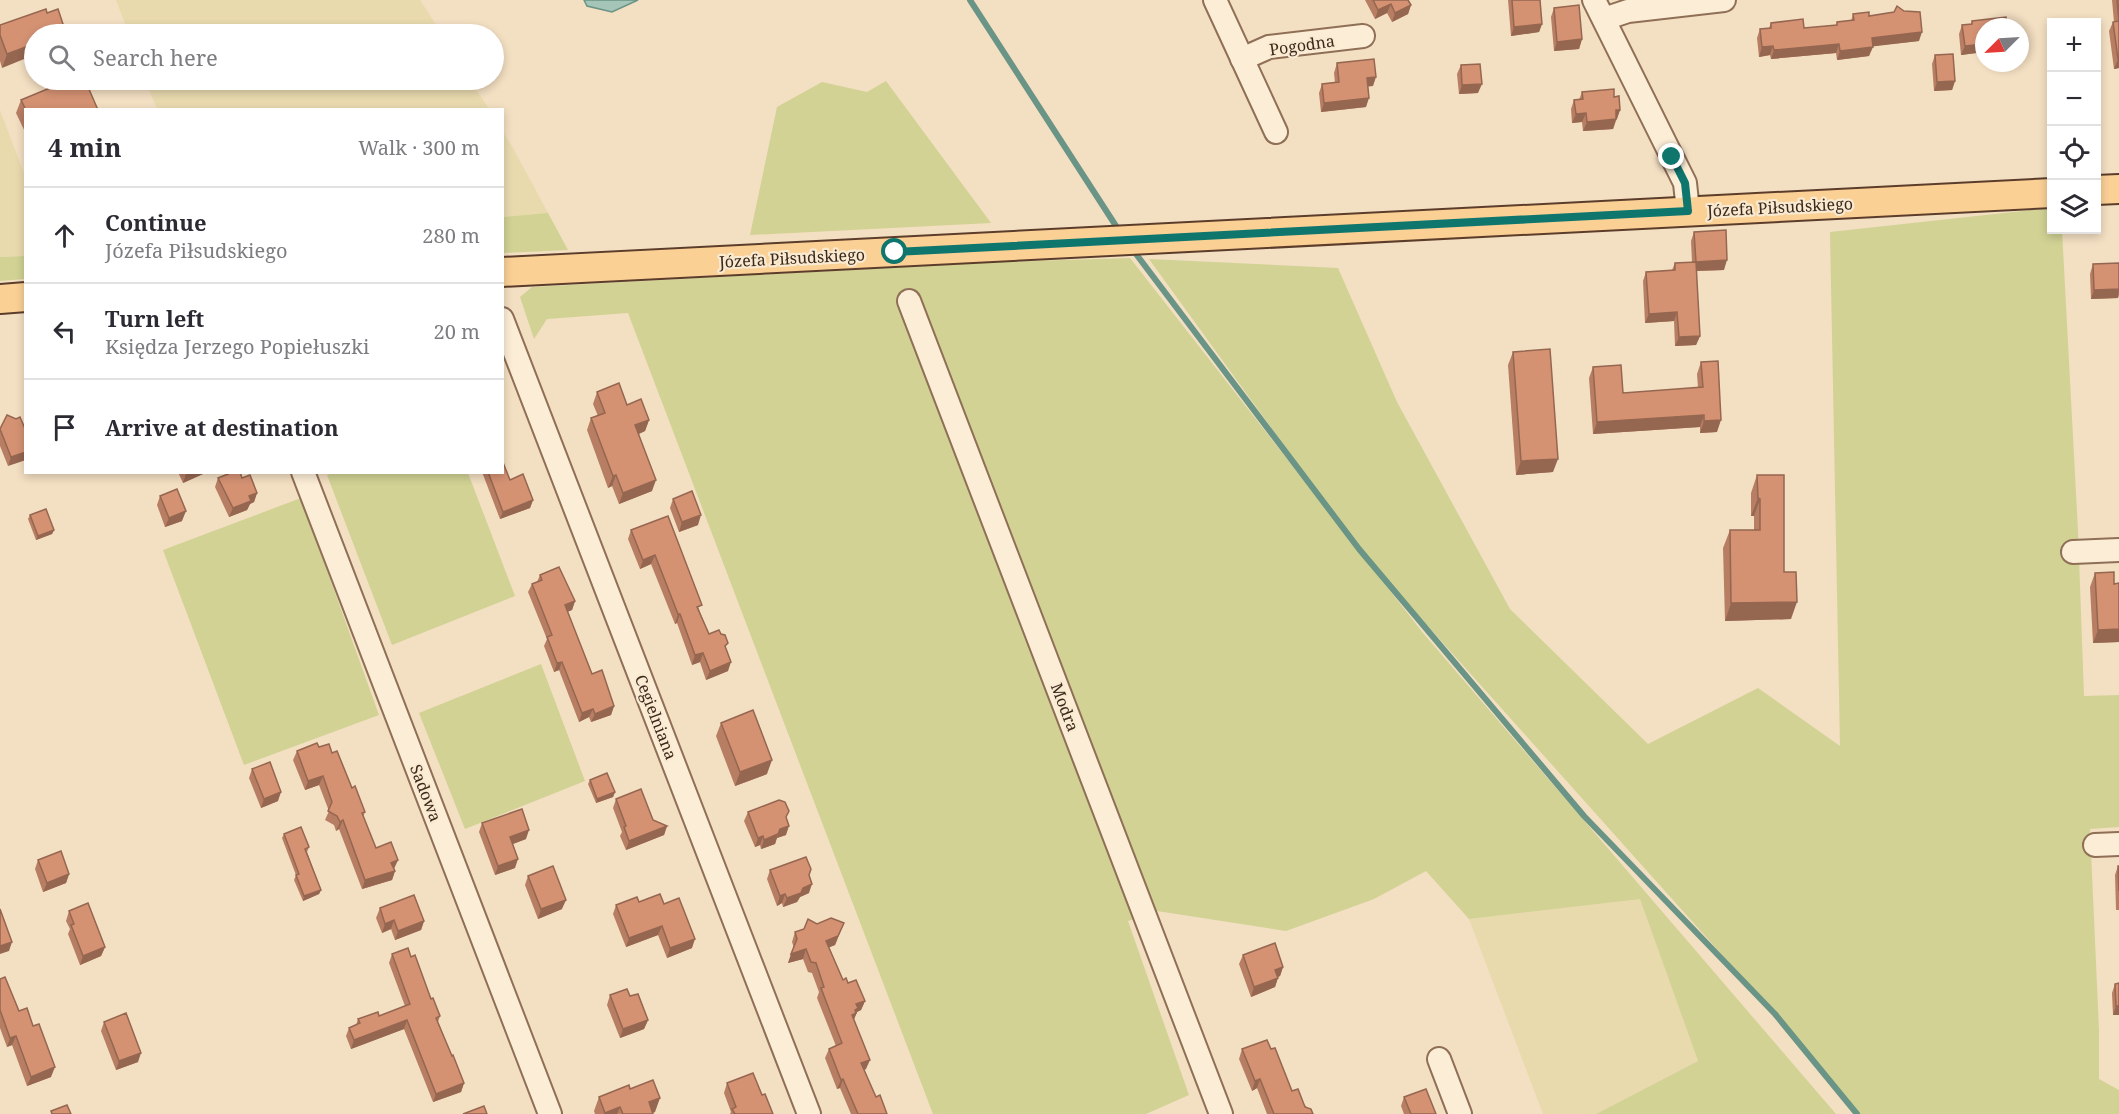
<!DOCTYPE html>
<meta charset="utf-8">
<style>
body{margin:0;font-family:"Noto Serif",serif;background:#f2f2f3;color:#2b2b33}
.controls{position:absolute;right:18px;top:18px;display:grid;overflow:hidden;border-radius:0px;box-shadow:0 3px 9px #0003}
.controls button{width:54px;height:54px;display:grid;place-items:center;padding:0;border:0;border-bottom:2px solid #e1e1e2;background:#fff;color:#2b2b33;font:30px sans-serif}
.compass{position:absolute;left:1975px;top:18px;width:54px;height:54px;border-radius:50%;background:#fff;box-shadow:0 3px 9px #0003;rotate:246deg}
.stop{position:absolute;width:18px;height:18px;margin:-14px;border:4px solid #0f766e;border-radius:50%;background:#fff}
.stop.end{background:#0f766e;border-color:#fff;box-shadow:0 2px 6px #0008}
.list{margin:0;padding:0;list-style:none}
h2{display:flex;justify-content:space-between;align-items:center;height:78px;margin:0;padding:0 24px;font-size:26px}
h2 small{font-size:20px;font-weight:400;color:#7c7c81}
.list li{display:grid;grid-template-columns:39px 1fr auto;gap:18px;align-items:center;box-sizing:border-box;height:96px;padding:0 24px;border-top:2px solid #e1e1e2}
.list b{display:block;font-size:22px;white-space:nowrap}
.list p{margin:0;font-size:20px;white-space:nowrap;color:#7c7c81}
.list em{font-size:20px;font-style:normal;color:#7c7c81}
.icon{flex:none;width:33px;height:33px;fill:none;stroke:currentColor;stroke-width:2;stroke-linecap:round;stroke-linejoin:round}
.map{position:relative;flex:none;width:2119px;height:1114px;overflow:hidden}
.search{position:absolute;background:#fff;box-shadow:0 3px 9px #0003;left:24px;top:24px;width:480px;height:66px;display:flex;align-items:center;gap:15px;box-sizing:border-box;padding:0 21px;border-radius:33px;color:#7c7c81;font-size:22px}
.panel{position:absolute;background:#fff;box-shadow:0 3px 9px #0003;left:24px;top:108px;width:480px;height:366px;border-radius:0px}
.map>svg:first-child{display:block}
.farmland{fill:#e9daae}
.green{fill:#d1d294}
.water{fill:#a4c5b8;stroke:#6a9485;stroke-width:1.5}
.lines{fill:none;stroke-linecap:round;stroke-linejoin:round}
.stream{stroke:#6a9485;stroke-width:6}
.minor-casing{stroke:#8f6f56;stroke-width:26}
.major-casing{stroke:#5c3d2b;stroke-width:32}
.minor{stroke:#fcedd6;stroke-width:22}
.major{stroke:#fad095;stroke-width:28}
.wall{fill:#b77e63}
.shaded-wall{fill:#956650}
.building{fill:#d59273;stroke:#956650;stroke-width:1.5}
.route{stroke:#0f766e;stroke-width:8}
.labels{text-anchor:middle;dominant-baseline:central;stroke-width:4.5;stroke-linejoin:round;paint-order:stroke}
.street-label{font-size:16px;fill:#3d291c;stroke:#f9ead2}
</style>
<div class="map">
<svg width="2119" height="1114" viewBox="0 0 2119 1114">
<rect width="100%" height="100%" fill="#f3dfc2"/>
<g class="farmland">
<path d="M116,0H420L442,34H129Z"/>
<path d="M145,80H470L489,109H157Z"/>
<path d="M0,110L25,176V256L0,257Z"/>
<path d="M502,131L513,148L548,213L503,217Z"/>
<path d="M1640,898L1698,1061L1596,1114H1543L1469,919Z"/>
</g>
<g class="green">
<path d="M886,81L991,223L750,235L777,107L822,82L867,92Z"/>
<path d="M2051,208L2052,230H2062L2078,531L2084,696L2119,695V827L2090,829L2099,1030V1079L2119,1090V1114H1857L1775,1014L1359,549L1149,259L1338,268L1397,402L1510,609L1648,744L1758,688L1840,746L1830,232Z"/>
<path d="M548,213L568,250L503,253V217Z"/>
<path d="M25,256V279L0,281V257Z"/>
<path d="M1130,258L1423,633L1836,1114H1596L1698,1061L1640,899L1469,919L1426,871L1374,899L1286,931L1157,911L1128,921L1189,1095L1146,1114H933L628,313L547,319L534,339L520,297L532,287L997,262Z"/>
<path d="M334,472L468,473L515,596L392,645L327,475Z"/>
<path d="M301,498L379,715L244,765L163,550Z"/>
<path d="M541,664L585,781L465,829L419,713Z"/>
</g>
<path class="water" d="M584,0H638L612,12L587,6Z"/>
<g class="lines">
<g class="stream">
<path d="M970,0L1116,226"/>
<path d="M1136,254L1359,549L1584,816L1775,1014L1857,1114"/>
</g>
<defs>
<g id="minor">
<path d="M1215,0L1276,132"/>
<path d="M1594,0L1685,183L1688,211"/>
<path d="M1604,19L1628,11L1724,0"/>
<path d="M1242,59L1269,47L1363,36"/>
<path d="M909,301L1221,1114"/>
<path d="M502,319L809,1114"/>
<path d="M303,472L550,1114"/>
<path d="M2073,552L2119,550"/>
<path d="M2095,845L2119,844"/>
<path d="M1439,1059L1460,1114"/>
</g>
<g id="major">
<path d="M2096,190L2119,189"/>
<path d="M502,272L2052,193"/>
<path d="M0,299L26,297"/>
</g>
</defs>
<use href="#minor" class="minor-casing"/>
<use href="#major" class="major-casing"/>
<use href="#minor" class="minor"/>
<use href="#major" class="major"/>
</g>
<g class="wall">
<path d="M1365,0H1408L1411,5L1408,14L1392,22L1387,13L1375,19Z"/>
<path d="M1508,0H1540L1542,24L1539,32L1511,36Z"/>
<path d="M2112,0H2119V68L2114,69L2109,31L2113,22H2114Z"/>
<path d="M1554,8L1582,39L1579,49L1554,51L1551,17Z"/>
<path d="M1853,14L1869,16L1919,41L1872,46L1869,56L1837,60L1836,53L1771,59L1770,55L1759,57L1757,38L1760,29L1769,28L1771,23L1804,28L1836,25L1837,22L1851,21Z"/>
<path d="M1972,21L1984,27V52L1961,55L1959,34L1962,25L1971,24Z"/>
<path d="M0,25L64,27L61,34H34L2,68L0,61Z"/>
<path d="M1935,55L1955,81L1952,90L1934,91L1932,64Z"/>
<path d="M1337,63L1373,86H1368L1366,107L1321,112L1319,93L1322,84L1335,83L1334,73Z"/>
<path d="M1461,65L1478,93L1459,94L1457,74Z"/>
<path d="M1582,92L1614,97L1620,110L1613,129L1583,131L1582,122L1572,123L1571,109L1574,100H1579Z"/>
<path d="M21,100L26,110V134L16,113Z"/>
<path d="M1694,232L1724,270L1696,271L1700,336L1696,345L1675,346L1674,321L1645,323L1643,281L1646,272L1672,270L1675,263L1692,262L1691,241Z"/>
<path d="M2119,263V295L2118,298L2091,299L2090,274L2093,264Z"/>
<path d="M1513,352L1553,472L1516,475L1508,365Z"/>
<path d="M1701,362L1717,432L1700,433V427L1593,434L1589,378L1593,367L1623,393L1698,388L1697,374Z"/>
<path d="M597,392L627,405L649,420L645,431L639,434L652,491L619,504L612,486L608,488L587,430L591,418L598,416L593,404Z"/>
<path d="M7,415L26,431L8,466L0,446V429Z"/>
<path d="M178,472H204L203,474L183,483Z"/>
<path d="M482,472H502L533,500L530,508L500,519Z"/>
<path d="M1757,475L1784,572L1791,619L1725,621L1723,548L1730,530H1754V516H1751V493Z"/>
<path d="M218,478H242L257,493L254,502L250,504L247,510L229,517L215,487Z"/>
<path d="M160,496L182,521L165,527L157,505Z"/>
<path d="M673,499L698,525L679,532L670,508Z"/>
<path d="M30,515L54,530L52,534L36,540L28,519Z"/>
<path d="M668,516L700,612L709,634L726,648L728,671L706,680L700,662L692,665L677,623L675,624L651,564L640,569L628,539L631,530Z"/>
<path d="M2095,573L2114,584L2119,583V642L2093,643L2090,587Z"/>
<path d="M540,575L575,601L572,610L567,612L592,674L614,706L611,715L591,722L589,717L579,722L559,670L554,672L544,646L547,639L528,592L532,584L537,582Z"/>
<path d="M721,723L767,774L735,786L716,736Z"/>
<path d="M319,747L332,753L365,812L363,817L376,848L395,871L392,880L362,889L339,829L336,831L334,825L325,820L329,811L319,785L305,790L293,760L297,751Z"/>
<path d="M252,769L278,801L261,808L249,778Z"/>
<path d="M590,780L615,792L613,797L596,803L588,784Z"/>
<path d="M616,799L653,820L667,826L664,835L626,850L620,836L622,832L613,808Z"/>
<path d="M748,812L786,818V835L777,838L775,844L761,849L760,845L755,847L744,821Z"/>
<path d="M482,823L526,839L513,844L515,868L495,875L479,832Z"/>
<path d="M284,834L309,847L307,852L321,890L319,894L303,901L294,880L296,875L282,838Z"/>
<path d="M38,860L69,874L66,883L43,892L35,869Z"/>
<path d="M2118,866H2119V910H2116L2115,875Z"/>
<path d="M770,870L809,875V893L800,897L797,902L783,907L782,903L777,906L767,879Z"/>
<path d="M528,876L562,909L538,919L525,885Z"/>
<path d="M639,902L664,904L692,948L667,958L658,935L626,947L613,914L616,905Z"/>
<path d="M380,908L424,921L421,930L395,940L391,929L382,933L376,918Z"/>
<path d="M69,911L105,947L101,956L80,965L68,934L70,929L66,921Z"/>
<path d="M795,932H840L835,945L829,947L843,980L848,983L865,1001L861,1010L857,1012L854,1019L866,1069L864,1070L876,1097L887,1114H851L840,1088L837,1089L825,1058L829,1049L836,1046L817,998L819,992L812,973L808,972L803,959L788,963L794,948L792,942Z"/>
<path d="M392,954L411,957L440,1016L438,1022L452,1056L464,1083L461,1092L433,1102L404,1029L351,1049L346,1036L349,1028L356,1025L358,1019L379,1016L405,1006L389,963Z"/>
<path d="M1243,955L1283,967L1280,976L1278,977L1275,987L1251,997L1239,964Z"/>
<path d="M0,979L19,1011L51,1077L27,1086L12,1045L7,1047L0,1028Z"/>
<path d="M2119,983V1015H2113L2112,993L2115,984Z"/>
<path d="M610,995L648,1020L644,1029L620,1038L607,1005Z"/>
<path d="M104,1022L138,1062L116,1070L101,1031Z"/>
<path d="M1242,1049H1271L1292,1091L1313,1114H1267L1257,1088L1252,1091L1239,1059Z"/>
<path d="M727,1083L762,1095L773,1114H730L731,1112L724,1093Z"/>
<path d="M630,1089L655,1112L652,1113L653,1114H595L594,1111L599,1097Z"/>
<path d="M1404,1097L1436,1114H1404L1401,1106Z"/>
</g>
<g class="shaded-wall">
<path d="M1391,4L1387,13L1375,19L1378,10Z"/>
<path d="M1411,5L1408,14L1392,22L1395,13Z"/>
<path d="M1542,24L1539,32L1511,36L1514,27Z"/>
<path d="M64,27L61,34H53L54,31Z"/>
<path d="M1922,32L1919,41L1868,47L1872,38Z"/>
<path d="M1582,39L1579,49L1554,51L1557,42Z"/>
<path d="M34,44V55L2,68L7,54Z"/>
<path d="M1839,44L1836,53L1771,59L1774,50Z"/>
<path d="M1984,44V52L1961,55L1965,46Z"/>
<path d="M1773,46L1770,55L1759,57L1762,47Z"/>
<path d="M1873,47L1869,56L1837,60L1840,51Z"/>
<path d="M2118,59H2119V68L2114,69Z"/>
<path d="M1376,77L1373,86L1364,87L1367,78Z"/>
<path d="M1955,81L1952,90L1934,91L1937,82Z"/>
<path d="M1482,84L1478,93L1459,94L1462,85Z"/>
<path d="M1369,98L1366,107L1321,112L1324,103Z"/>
<path d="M1616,110H1620L1617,119H1612Z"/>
<path d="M1586,113L1582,122L1572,123L1576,114Z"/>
<path d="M1616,119L1613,129L1583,131L1587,122Z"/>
<path d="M1727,260L1724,270L1693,271L1696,262Z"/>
<path d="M2119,289L2118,298L2091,299L2094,290Z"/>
<path d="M1677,312L1674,321L1645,323L1649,314Z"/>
<path d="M1700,336L1696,345L1675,346L1679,337Z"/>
<path d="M1704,415L1700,427L1593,434L1597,422Z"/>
<path d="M649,420L645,431L631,437L635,425Z"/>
<path d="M1721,420L1717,432L1700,433L1704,421Z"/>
<path d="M26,452V460L8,466L11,457Z"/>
<path d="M1558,459L1553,472L1516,475L1521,461Z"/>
<path d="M190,472H204L203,474L183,483L186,474Z"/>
<path d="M616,475L612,486L608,488L613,476Z"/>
<path d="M656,480L652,491L619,504L623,493Z"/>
<path d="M257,493L254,502L250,504L247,510L229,517L233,508L249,496Z"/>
<path d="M1758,498L1760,499L1754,516H1751Z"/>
<path d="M533,500L530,508L500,519L503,512Z"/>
<path d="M186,511L182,521L165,527L169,518Z"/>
<path d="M701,515L698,525L679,532L682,522Z"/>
<path d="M54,530L52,534L36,540L38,536Z"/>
<path d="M655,555L651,564L640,569L643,560Z"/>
<path d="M575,601L572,610L562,614L565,605Z"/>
<path d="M1797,602L1791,619L1725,621L1731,603Z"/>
<path d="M678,614H680L677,623L675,624Z"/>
<path d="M2119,629V642L2093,643L2098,630Z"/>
<path d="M703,653L700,662L692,665L695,655Z"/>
<path d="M562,662L559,670L554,672L557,663Z"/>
<path d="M731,662L728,671L706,680L710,671Z"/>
<path d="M614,706L611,715L591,722L595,714Z"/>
<path d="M593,709L589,717L579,722L582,713Z"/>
<path d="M772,760L767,774L735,786L740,772Z"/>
<path d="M323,776L319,785L305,790L308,781Z"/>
<path d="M281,792L278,801L261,808L264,799Z"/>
<path d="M615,792L613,797L596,803L597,799Z"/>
<path d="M343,820L339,829L336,831L340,822Z"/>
<path d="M667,826L664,835L626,850L629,841Z"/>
<path d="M789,826L786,835L777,838L780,829Z"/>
<path d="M529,830L526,839L507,846L510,837Z"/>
<path d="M778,834L775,844L761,849L764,840Z"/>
<path d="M763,836L760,845L755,847L758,838Z"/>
<path d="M518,859L515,868L495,875L498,866Z"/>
<path d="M398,860L394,869L391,863Z"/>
<path d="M395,871L392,880L362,889L365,880Z"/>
<path d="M69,874L66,883L43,892L47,883Z"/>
<path d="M812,884L809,893L800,897L797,902L783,907L787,898L803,888Z"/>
<path d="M321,890L319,894L303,901L304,896Z"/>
<path d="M785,894L782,903L777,906L780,896Z"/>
<path d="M566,900L562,909L538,919L541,909Z"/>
<path d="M394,920L391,929L382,933L385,924Z"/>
<path d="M424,921L421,930L395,940L398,931Z"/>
<path d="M844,923L835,945L823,950L826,941Z"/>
<path d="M662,926L658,935L626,947L629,938Z"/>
<path d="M695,939L692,948L667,958L670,948Z"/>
<path d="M12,942L9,951L0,954V946Z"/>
<path d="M105,947L101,956L80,965L83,956Z"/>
<path d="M806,949L803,959L788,963L791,954Z"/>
<path d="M1283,967L1280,976L1272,979L1275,970Z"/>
<path d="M1278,978L1275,987L1251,997L1254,987Z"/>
<path d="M865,1001L861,1010L857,1012L853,1022L849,1024L856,1004Z"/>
<path d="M2116,1006H2119V1015H2113Z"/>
<path d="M407,1020L404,1029L351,1049L354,1040Z"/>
<path d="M648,1020L644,1029L620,1038L623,1029Z"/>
<path d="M16,1036L12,1045L7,1047L10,1038Z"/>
<path d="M141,1053L138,1062L116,1070L119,1061Z"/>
<path d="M870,1060L866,1069L858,1072L861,1063Z"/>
<path d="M55,1067L51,1077L27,1086L31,1077Z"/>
<path d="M843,1079L840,1088L837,1089L841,1080Z"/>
<path d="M1260,1079L1257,1088L1252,1091L1255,1081Z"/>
<path d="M464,1083L461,1092L433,1102L436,1094Z"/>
<path d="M660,1098L655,1112L649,1114V1102Z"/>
<path d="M620,1107L617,1114H604L605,1113Z"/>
</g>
<g class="building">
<path d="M1373,0H1408L1411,5L1395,13L1391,4L1378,10Z"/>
<path d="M1512,0H1540L1542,24L1514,27Z"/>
<path d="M2117,0H2119V59H2118L2113,22L2119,21Z"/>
<path d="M1579,5L1582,39L1557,42L1554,8Z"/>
<path d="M1897,6L1904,11L1920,12L1922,32L1872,38L1873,47L1840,51L1839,44L1774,50L1773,46L1762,47L1760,29L1771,28V23L1803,19L1804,28L1837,25V22L1854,20L1853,14L1869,12V16L1894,12Z"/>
<path d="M46,9L47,13L58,9L64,27L54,31L55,34H34V44L7,54L0,35V25Z"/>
<path d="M2006,17L2008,27H1984V44L1965,46L1962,25L1972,24V21Z"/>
<path d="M1953,54L1955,81L1937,82L1935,55Z"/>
<path d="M1374,59L1376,77L1367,78L1369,98L1324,103L1322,84L1339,82L1337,63Z"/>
<path d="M1480,64L1482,84L1462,85L1461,65Z"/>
<path d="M69,80H85L98,110H26L21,100Z"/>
<path d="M1614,89V97L1619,96L1620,110H1616V119L1587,122L1586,113L1576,114L1574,100L1583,99L1582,92Z"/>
<path d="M1726,230L1727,260L1696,262L1694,232Z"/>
<path d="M1696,262L1700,336L1679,337L1677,312L1649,314L1646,272L1675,270V263Z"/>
<path d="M2119,263V289L2094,290L2093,264Z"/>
<path d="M1550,349L1558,459L1521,461L1513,352Z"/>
<path d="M1718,361L1721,420L1704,421V415L1597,422L1593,367L1621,365L1623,393L1703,387L1701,362Z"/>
<path d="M619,383L627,405L641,399L649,420L635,425L656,480L623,493L616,475L613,476L591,418L605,413L597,392Z"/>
<path d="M7,415L16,419L20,417L26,431V452L11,457L0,429Z"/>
<path d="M502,460L510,480L523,474L533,500L503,512L488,472H502Z"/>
<path d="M233,472H240L242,478L250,475L257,493L249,496L251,501L233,508L218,478Z"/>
<path d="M1757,475H1784V572H1796L1797,602L1731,603L1730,530H1760V499L1758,498Z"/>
<path d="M177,489L186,511L169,518L160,496Z"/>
<path d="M692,491L701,515L682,522L673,499Z"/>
<path d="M46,509L54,530L38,536L30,515Z"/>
<path d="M668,516L702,605L697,607L709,634L719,630L721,634L725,635L728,643L725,646L731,662L710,671L703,653L695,655L680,614H678L655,555L643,560L631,530Z"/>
<path d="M559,567L575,601L565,605L592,674L602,670L614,706L595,714L593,709L582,713L562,662L557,663L547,637L552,635L532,584L542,580L540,575Z"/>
<path d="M2114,572V584L2119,583V629L2098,630L2095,573Z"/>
<path d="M753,710L772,760L740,772L721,723Z"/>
<path d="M317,743L319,747L329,744L332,753L337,751L352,788L355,786L365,812L362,813L376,848L391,842L398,860L391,863L395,871L365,880L343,820L340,822L337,816L328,811L332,802L323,776L308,781L297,751Z"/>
<path d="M270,762L281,792L264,799L252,769Z"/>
<path d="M607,773L615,792L597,799L590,780Z"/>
<path d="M641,789L653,820L667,826L629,841L624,827L626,826L616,799Z"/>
<path d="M779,800L785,802L789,811L786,817L789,826L780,829L778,834L764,840L763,836L758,838L748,812Z"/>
<path d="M522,809L529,830L510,837L518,859L498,866L482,823Z"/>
<path d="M301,827L309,847L305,849L321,890L304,896L296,875L299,874L284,834Z"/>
<path d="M61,851L69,874L47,883L38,860Z"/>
<path d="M806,857L811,869L809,875L812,884L803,888L801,893L787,898L785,894L780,896L770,870Z"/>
<path d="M553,866L566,900L541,909L528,876Z"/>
<path d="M2118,866H2119V891Z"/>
<path d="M660,894L664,904L679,898L695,939L670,948L662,926L629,938L616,905L637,897L639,902Z"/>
<path d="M414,895L424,921L398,931L394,920L385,924L380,908Z"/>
<path d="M88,903L105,947L83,956L71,925L74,924L69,911Z"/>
<path d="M0,909L12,942L0,946Z"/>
<path d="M831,918L844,923L838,936L826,941L843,980L846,978L848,983L856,980L865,1001L856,1004L858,1008L855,1010L856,1013L852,1015L870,1060L861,1063L876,1097L880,1095L887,1114H858L843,1079L841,1080L829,1049L842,1043L821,988L824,987L816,963L811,962L806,949L791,954L797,939L795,932L804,929L808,919L817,924Z"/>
<path d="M1275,943L1283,967L1275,970L1278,978L1254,987L1243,955Z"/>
<path d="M408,948L411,957L415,955L431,999L433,998L440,1016L436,1018L452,1056L453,1055L464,1083L436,1094L407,1020L354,1040L349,1028L360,1023L358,1019L378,1012L379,1016L410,1004L392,954Z"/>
<path d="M5,977L19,1011L27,1008L33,1026L39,1024L55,1067L31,1077L16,1036L10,1038L0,1010V979Z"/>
<path d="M2119,983V1006H2116L2115,984Z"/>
<path d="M627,989L630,996L638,994L648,1020L623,1029L610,995Z"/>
<path d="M126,1013L141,1053L119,1061L104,1022Z"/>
<path d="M1267,1040L1271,1049L1275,1048L1292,1091L1298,1089L1305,1107L1311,1109L1313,1114H1274L1260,1079L1255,1081L1242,1049Z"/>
<path d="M753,1073L762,1095L765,1094L773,1114H735L732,1109L736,1107L727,1083Z"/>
<path d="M653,1080L660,1098L649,1102L653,1114H623L620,1107L605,1113L599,1097L629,1085L630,1089Z"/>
<path d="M1426,1089L1436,1114H1411L1404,1097Z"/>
<path d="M67,1105L71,1114H52L51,1111Z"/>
<path d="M484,1106L487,1114H463Z"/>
</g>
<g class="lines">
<path class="route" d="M895,252L1688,211L1685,183L1672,157"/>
</g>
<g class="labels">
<g class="street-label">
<text transform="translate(1302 45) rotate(-8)">Pogodna</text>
<text transform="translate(1780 207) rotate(-3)">Józefa Piłsudskiego</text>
<text transform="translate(792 258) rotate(-3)">Józefa Piłsudskiego</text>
<text transform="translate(1065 707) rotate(69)">Modra</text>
<text transform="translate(656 717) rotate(69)">Cegielniana</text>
<text transform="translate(426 793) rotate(69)">Sadowa</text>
</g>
</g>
</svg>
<div class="controls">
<button>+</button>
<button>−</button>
<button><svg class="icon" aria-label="locate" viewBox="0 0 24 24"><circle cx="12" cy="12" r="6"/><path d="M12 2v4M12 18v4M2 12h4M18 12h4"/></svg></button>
<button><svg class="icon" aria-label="layers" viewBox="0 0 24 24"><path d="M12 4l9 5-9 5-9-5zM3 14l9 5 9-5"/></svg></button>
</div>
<svg class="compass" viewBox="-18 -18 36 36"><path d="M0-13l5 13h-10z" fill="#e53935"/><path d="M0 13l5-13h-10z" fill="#7c7c81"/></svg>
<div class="stop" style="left:895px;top:252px"></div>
<div class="stop end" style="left:1672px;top:157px"></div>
<div class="search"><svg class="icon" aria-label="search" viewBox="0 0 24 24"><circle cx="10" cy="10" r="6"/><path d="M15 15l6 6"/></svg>Search here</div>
<section class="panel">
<h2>4 min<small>Walk · 300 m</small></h2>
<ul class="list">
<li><svg class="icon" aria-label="ahead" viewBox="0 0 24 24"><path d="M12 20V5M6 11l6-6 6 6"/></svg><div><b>Continue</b><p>Józefa Piłsudskiego</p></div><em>280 m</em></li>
<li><svg class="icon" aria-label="left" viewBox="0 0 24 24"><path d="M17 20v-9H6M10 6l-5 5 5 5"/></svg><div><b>Turn left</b><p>Księdza Jerzego Popiełuszki</p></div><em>20 m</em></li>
<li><svg class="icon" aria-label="arrive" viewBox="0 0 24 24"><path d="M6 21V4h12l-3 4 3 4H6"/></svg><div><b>Arrive at destination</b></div></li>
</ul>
</section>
</div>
